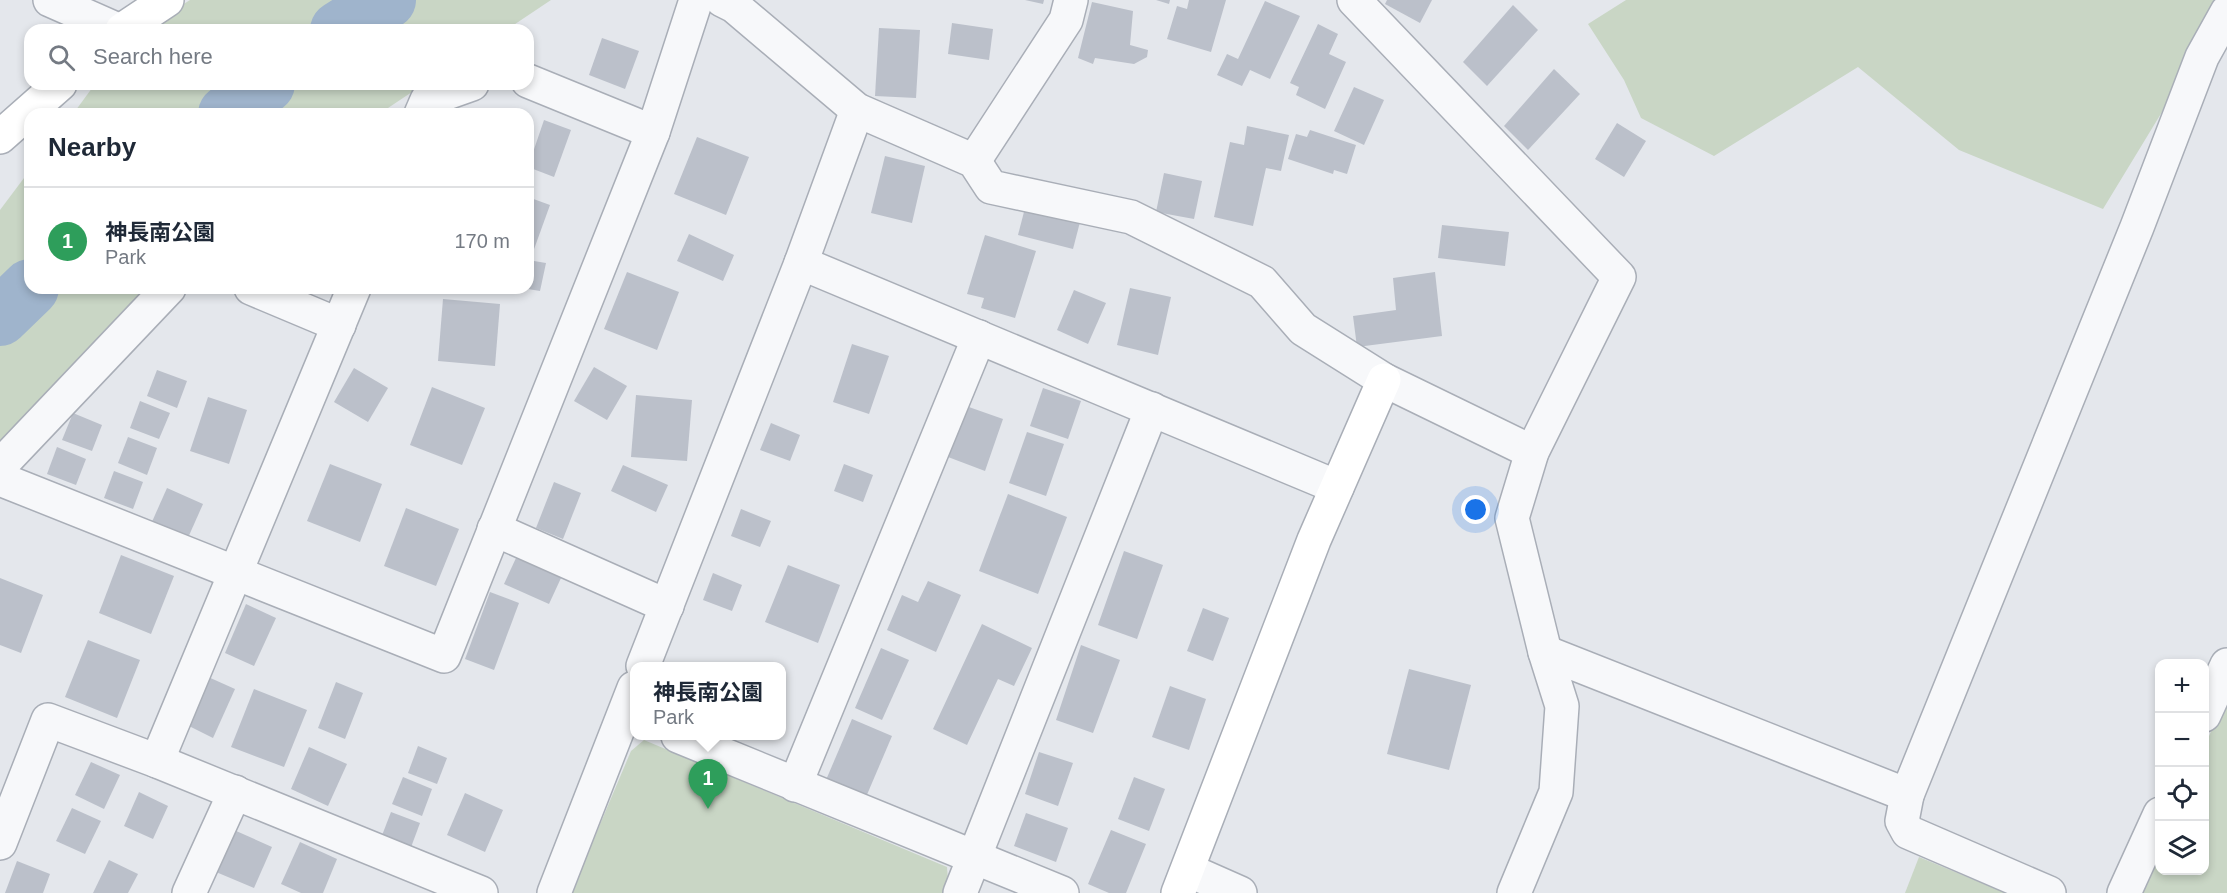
<!DOCTYPE html>
<meta charset="utf-8">
<style>
body{margin:0;font-family:Helvetica,"Noto Sans JP",sans-serif;background:#f6f6f7;color:#1f2937}
.controls{position:absolute;right:18px;bottom:18px;display:grid;overflow:hidden;border-radius:12px;box-shadow:0 3px 9px #0003}
.controls button{width:54px;height:54px;display:grid;place-items:center;padding:0;border:0;border-bottom:2px solid #e0e1e3;background:#fff;color:#1f2937;font:30px sans-serif}
.you{position:absolute;left:1476px;top:510px;width:21px;height:21px;margin:-15px;border:4px solid #fff;border-radius:50%;background:#1a73e8;box-shadow:0 0 0 9px #1a73e833}
.badge{display:grid;place-items:center;width:39px;height:39px;border-radius:50%;background:#d1495b;color:#fff;font-size:20px;font-weight:700}
.pin{position:absolute;translate:-50% -50px;filter:drop-shadow(0 2px 3px #0008)}
.pin::after{content:'';position:absolute;top:32px;width:21px;height:18px;background:inherit;clip-path:polygon(0 0,100% 0,50% 100%)}
.popup{position:absolute;left:630px;top:662px;width:156px;height:78px;box-sizing:border-box;display:grid;place-content:center;border-radius:12px;background:#fff;filter:drop-shadow(0 2px 4px #0005);font-size:20px;white-space:nowrap;color:#747a83}
.popup b{font-size:22px;color:#1f2937}
.popup::after{content:'';position:absolute;left:50%;top:100%;margin-left:-12px;border:12px solid transparent;border-top-color:#fff}
.list{margin:0;padding:0;list-style:none}
h2{display:flex;justify-content:space-between;align-items:center;height:78px;margin:0;padding:0 24px;font-size:26px}
h2 small{font-size:20px;font-weight:400;color:#747a83}
.list li{display:grid;grid-template-columns:39px 1fr auto;gap:18px;align-items:center;box-sizing:border-box;height:108px;padding:0 24px;border-top:2px solid #e0e1e3}
.list b{display:block;font-size:22px;white-space:nowrap}
.list p{margin:0;font-size:20px;white-space:nowrap;color:#747a83}
.list em{font-size:20px;font-style:normal;color:#747a83}
.icon{flex:none;width:33px;height:33px;fill:none;stroke:currentColor;stroke-width:2;stroke-linecap:round;stroke-linejoin:round}
.map{position:relative;flex:none;width:2227px;height:893px;overflow:hidden}
.search{position:absolute;background:#fff;box-shadow:0 3px 9px #0003;left:24px;top:24px;width:510px;height:66px;display:flex;align-items:center;gap:15px;box-sizing:border-box;padding:0 21px;border-radius:18px;color:#747a83;font-size:22px}
.panel{position:absolute;background:#fff;box-shadow:0 3px 9px #0003;left:24px;top:108px;width:510px;height:186px;border-radius:18px}
.map>svg:first-child{display:block}
.green{fill:#c9d6c5}
.lines{fill:none;stroke-linecap:round;stroke-linejoin:round}
.river{stroke:#9fb4cc;stroke-width:58}
.building{fill:#bbc0ca}
.street-casing{stroke:#a9aeb7;stroke-width:36}
.secondary-casing{stroke:#a9aeb7;stroke-width:36}
.street{stroke:#f7f8fa;stroke-width:33}
.secondary{stroke:#fff;stroke-width:33}
</style>
<div class="map">
<svg width="2227" height="893" viewBox="0 0 2227 893">
<rect width="100%" height="100%" fill="#e4e7ec"/>
<g class="green">
<path d="M190,0H551L506,30H143Z"/>
<path d="M1626,0H2227V5L2103,209L1959,150L1858,67L1714,156L1641,118L1624,80L1588,24Z"/>
<path d="M95,84H424L379,114H73Z"/>
<path d="M30,170V288H146L0,455V210Z"/>
<path d="M2227,696V893H2137L2159,843L2160,870H2204L2205,745Z"/>
<path d="M644,740L947,867L948,881L944,893H571L631,751Z"/>
<path d="M1919,857L2006,893H1905Z"/>
</g>
<g class="lines">
<g class="river">
<path d="M339,30L387,0"/>
<path d="M227,114L266,84"/>
<path d="M0,317L30,288"/>
</g>
</g>
<g class="building">
<path d="M1025,0H1044L1043,4Z"/>
<path d="M1156,0H1170L1169,4Z"/>
<path d="M1189,0H1226L1211,52L1167,39L1177,6L1187,9Z"/>
<path d="M1387,0H1432L1420,23L1385,4Z"/>
<path d="M1265,1L1300,16L1270,79L1250,70L1242,86L1217,75L1227,54L1238,59Z"/>
<path d="M1092,2L1133,11L1130,45L1148,50L1147,57L1134,64L1095,58L1093,64L1078,58Z"/>
<path d="M1513,5L1538,30L1487,86L1463,62Z"/>
<path d="M952,23L993,29L989,60L948,54Z"/>
<path d="M1318,24L1338,34L1329,54L1346,62L1325,109L1296,95L1299,87L1290,83Z"/>
<path d="M879,28L920,30L916,98L875,96Z"/>
<path d="M602,38L639,51L625,89L589,75Z"/>
<path d="M1554,69L1580,94L1528,150L1504,126Z"/>
<path d="M1354,87L1384,100L1364,145L1334,131Z"/>
<path d="M544,120L571,130L554,177L528,167Z"/>
<path d="M1617,123L1646,141L1624,177L1595,159Z"/>
<path d="M1247,126L1289,135L1281,171L1266,168L1253,226L1214,217L1230,142L1244,145Z"/>
<path d="M1310,130L1356,145L1347,174L1334,170L1333,174L1288,159L1296,134L1307,137Z"/>
<path d="M697,137L749,157L726,215L674,194Z"/>
<path d="M885,156L925,166L912,223L871,213Z"/>
<path d="M1164,173L1202,181L1194,219L1156,212Z"/>
<path d="M528,197L550,205L533,252L528,250Z"/>
<path d="M1025,208L1080,222L1073,249L1018,235Z"/>
<path d="M1442,225L1509,232L1505,266L1438,258Z"/>
<path d="M689,234L734,255L723,281L677,261Z"/>
<path d="M985,235L1036,251L1015,318L981,308L984,298L967,294Z"/>
<path d="M528,260L546,263L540,291L528,289Z"/>
<path d="M627,272L679,292L657,350L604,329Z"/>
<path d="M1435,272L1442,336L1357,347L1353,316L1396,310L1393,278Z"/>
<path d="M1130,288L1171,297L1158,355L1117,345Z"/>
<path d="M1074,290L1106,303L1088,344L1057,330Z"/>
<path d="M443,299L500,304L495,366L438,361Z"/>
<path d="M852,344L889,356L869,414L833,402Z"/>
<path d="M594,367L627,386L607,420L574,401Z"/>
<path d="M354,368L388,388L368,422L334,402Z"/>
<path d="M157,370L187,381L177,408L147,396Z"/>
<path d="M432,387L485,408L462,465L410,445Z"/>
<path d="M1043,388L1081,401L1068,439L1030,426Z"/>
<path d="M636,395L692,400L687,461L631,457Z"/>
<path d="M208,397L247,410L229,464L190,451Z"/>
<path d="M140,401L170,413L159,439L130,428Z"/>
<path d="M966,406L1003,419L985,471L948,457Z"/>
<path d="M73,413L102,425L92,451L62,440Z"/>
<path d="M771,423L800,435L790,461L760,450Z"/>
<path d="M1027,432L1064,444L1046,496L1009,483Z"/>
<path d="M128,437L157,448L147,475L118,463Z"/>
<path d="M57,447L86,459L76,485L47,474Z"/>
<path d="M330,464L382,484L360,542L307,521Z"/>
<path d="M844,464L873,475L863,502L834,491Z"/>
<path d="M623,465L668,485L656,512L611,491Z"/>
<path d="M114,471L143,482L133,509L104,498Z"/>
<path d="M554,482L581,493L563,539L536,528Z"/>
<path d="M167,488L203,504L187,540L151,524Z"/>
<path d="M1008,494L1067,517L1038,594L979,571Z"/>
<path d="M406,508L459,529L436,586L384,566Z"/>
<path d="M741,509L771,521L760,547L731,536Z"/>
<path d="M1124,551L1163,565L1137,639L1098,625Z"/>
<path d="M121,555L174,576L151,634L99,613Z"/>
<path d="M516,558L561,578L549,604L504,584Z"/>
<path d="M788,565L840,585L818,643L765,622Z"/>
<path d="M713,573L742,585L732,611L703,600Z"/>
<path d="M0,578L43,595L21,653L0,645Z"/>
<path d="M928,581L961,595L936,652L887,630L902,595L918,602Z"/>
<path d="M490,592L519,603L494,670L465,659Z"/>
<path d="M246,604L276,618L254,666L225,653Z"/>
<path d="M1203,608L1229,618L1213,661L1187,651Z"/>
<path d="M982,624L1032,648L1014,686L998,679L967,745L933,729Z"/>
<path d="M88,640L140,660L117,718L65,697Z"/>
<path d="M1081,645L1120,660L1093,733L1056,720Z"/>
<path d="M881,648L909,660L882,720L855,708Z"/>
<path d="M1409,669L1471,685L1449,770L1387,754Z"/>
<path d="M206,676L235,689L213,738L185,724Z"/>
<path d="M336,682L363,693L345,739L318,728Z"/>
<path d="M1170,686L1206,699L1189,750L1152,737Z"/>
<path d="M254,689L307,710L284,767L231,747Z"/>
<path d="M852,719L892,736L866,797L826,780Z"/>
<path d="M418,746L447,758L437,784L408,773Z"/>
<path d="M309,747L347,764L328,806L291,789Z"/>
<path d="M1039,752L1073,763L1058,806L1025,794Z"/>
<path d="M91,762L120,775L104,809L75,795Z"/>
<path d="M403,777L432,789L422,816L392,804Z"/>
<path d="M1134,777L1165,789L1149,831L1118,819Z"/>
<path d="M139,792L168,806L153,839L124,826Z"/>
<path d="M465,793L503,810L485,852L447,835Z"/>
<path d="M72,808L101,821L85,854L56,841Z"/>
<path d="M391,812L420,823L410,850L381,838Z"/>
<path d="M1026,813L1068,828L1056,862L1014,846Z"/>
<path d="M234,830L272,847L254,888L216,872Z"/>
<path d="M1111,830L1146,844L1126,893H1109L1088,884Z"/>
<path d="M300,842L337,859L323,893H301L281,884Z"/>
<path d="M109,860L138,874L128,893H93Z"/>
<path d="M17,861L50,874L43,893H5Z"/>
</g>
<g class="lines">
<defs>
<g id="street">
<path d="M50,0L118,30"/>
<path d="M722,0L734,6L857,110L974,161L991,187L1131,217L1262,282L1303,329L1384,380L1532,452"/>
<path d="M1354,0L1619,277L1532,452L1512,518L1545,652L1562,706L1556,792L1514,893"/>
<path d="M528,81L653,132"/>
<path d="M421,114L427,100L472,84"/>
<path d="M974,161L1066,20L1071,0"/>
<path d="M801,263L1337,487"/>
<path d="M251,288L339,325"/>
<path d="M0,466L169,288"/>
<path d="M0,479L444,656L653,132L696,0"/>
<path d="M494,529L667,606"/>
<path d="M1545,652L1907,795L2137,227L2202,57L2227,12"/>
<path d="M643,666L801,263L857,110"/>
<path d="M2204,715L2227,665"/>
<path d="M678,736L1062,893"/>
<path d="M157,761L354,288"/>
<path d="M795,785L979,337"/>
<path d="M1907,795L1902,821L1908,832L2049,893"/>
<path d="M0,843L48,720L157,761L481,893"/>
<path d="M1188,870L1240,893"/>
<path d="M189,893L235,792"/>
<path d="M554,893L634,688"/>
<path d="M960,893L1152,409"/>
<path d="M2124,893L2160,814"/>
</g>
<g id="secondary">
<path d="M122,30L167,0"/>
<path d="M0,137L60,84"/>
<path d="M1178,893L1314,540L1384,380"/>
</g>
</defs>
<use href="#street" class="street-casing"/>
<use href="#secondary" class="secondary-casing"/>
<use href="#street" class="street"/>
<use href="#secondary" class="secondary"/>
</g>
</svg>
<div class="controls">
<button>+</button>
<button>−</button>
<button><svg class="icon" aria-label="locate" viewBox="0 0 24 24"><circle cx="12" cy="12" r="6"/><path d="M12 2v4M12 18v4M2 12h4M18 12h4"/></svg></button>
<button><svg class="icon" aria-label="layers" viewBox="0 0 24 24"><path d="M12 4l9 5-9 5-9-5zM3 14l9 5 9-5"/></svg></button>
</div>
<div class="you"></div>
<div class="pin badge" style="left:708px;top:809px;background:#2e9e5b">1</div>
<div class="popup"><b>神長南公園</b>Park</div>
<div class="search"><svg class="icon" aria-label="search" viewBox="0 0 24 24"><circle cx="10" cy="10" r="6"/><path d="M15 15l6 6"/></svg>Search here</div>
<section class="panel">
<h2>Nearby<small></small></h2>
<ul class="list">
<li><span class="badge" style="background:#2e9e5b">1</span><div><b>神長南公園</b><p>Park</p></div><em>170 m</em></li>
</ul>
</section>
</div>
